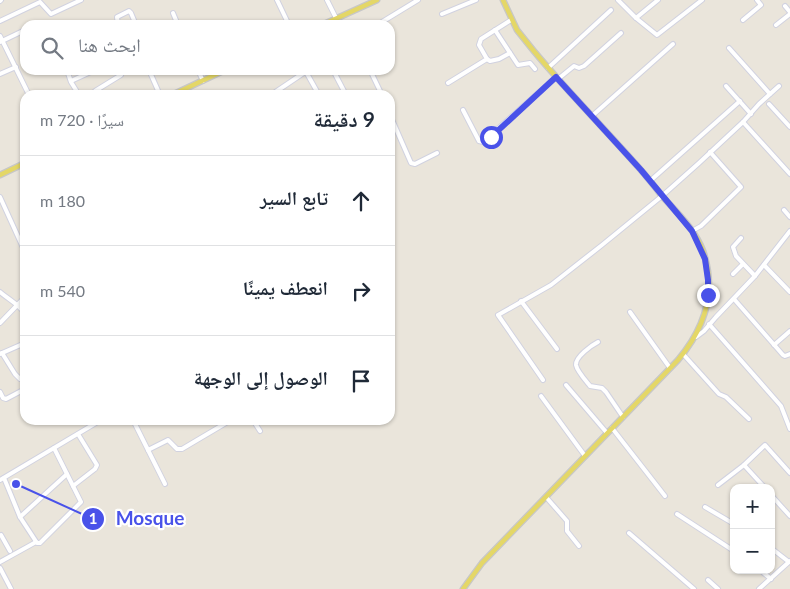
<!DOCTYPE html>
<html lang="ar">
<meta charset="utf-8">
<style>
body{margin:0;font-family:Lato,"Noto Naskh Arabic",sans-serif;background:#f6f6f7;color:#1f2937;direction:rtl}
.controls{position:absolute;right:15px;bottom:15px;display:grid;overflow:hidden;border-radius:10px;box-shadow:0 1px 4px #0004}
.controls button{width:45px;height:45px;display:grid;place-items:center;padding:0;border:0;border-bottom:1px solid #e0e1e3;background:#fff;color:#1f2937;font:25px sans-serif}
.stop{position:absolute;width:15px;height:15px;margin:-11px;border:4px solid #4952e9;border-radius:50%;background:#fff}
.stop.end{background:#4952e9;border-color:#fff;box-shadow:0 1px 5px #0008}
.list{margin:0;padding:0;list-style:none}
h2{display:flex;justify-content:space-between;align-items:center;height:65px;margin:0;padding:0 20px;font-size:21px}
h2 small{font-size:16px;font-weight:400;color:#747a83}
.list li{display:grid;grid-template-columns:32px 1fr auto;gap:15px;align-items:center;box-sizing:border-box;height:90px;padding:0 20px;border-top:1px solid #e0e1e3}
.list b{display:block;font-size:19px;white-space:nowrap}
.list em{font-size:16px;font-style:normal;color:#747a83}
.icon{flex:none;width:28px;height:28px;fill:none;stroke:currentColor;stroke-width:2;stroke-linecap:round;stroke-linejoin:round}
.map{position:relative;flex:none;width:790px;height:589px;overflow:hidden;direction:ltr}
.search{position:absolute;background:#fff;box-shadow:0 1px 4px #0004;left:20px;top:20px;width:375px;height:55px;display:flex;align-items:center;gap:12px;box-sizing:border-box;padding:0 18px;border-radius:15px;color:#747a83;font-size:19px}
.panel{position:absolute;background:#fff;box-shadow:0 1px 4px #0004;left:20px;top:90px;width:375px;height:335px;border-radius:15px;direction:rtl}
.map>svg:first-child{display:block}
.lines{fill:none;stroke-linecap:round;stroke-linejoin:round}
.minor-casing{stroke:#d1d2e0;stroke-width:6}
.major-casing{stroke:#c7c7c7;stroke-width:7}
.minor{stroke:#fff;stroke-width:4}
.major{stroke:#e4d767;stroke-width:4.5}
.route{stroke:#4952e9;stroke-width:6}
.leader{fill:none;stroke:#4952e9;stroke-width:2}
.callout-dot{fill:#4952e9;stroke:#fff;stroke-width:2}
.mark-label{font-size:15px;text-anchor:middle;font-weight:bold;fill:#fff}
.callout-label{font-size:19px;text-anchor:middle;font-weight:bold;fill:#4952e9;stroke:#fff;stroke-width:4.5;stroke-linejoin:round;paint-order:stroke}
</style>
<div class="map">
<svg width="790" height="589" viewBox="0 0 790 589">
<rect width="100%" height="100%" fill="#eae5db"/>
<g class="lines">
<defs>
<g id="minor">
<path d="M277,0L289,25"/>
<path d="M327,0L336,18"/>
<path d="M618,0L636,18L657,35L702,0"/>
<path d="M0,1L1,0"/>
<path d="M785,6L790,12"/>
<path d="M173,13L178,25"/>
<path d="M442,14L476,0"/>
<path d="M636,18L658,0"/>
<path d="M743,20L761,5L757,0"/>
<path d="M0,21L40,2L51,14L81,0"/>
<path d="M118,25L117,17L129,11L131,13L136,25"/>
<path d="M377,25L418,0"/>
<path d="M776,25L790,14"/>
<path d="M495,30L518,65L530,63L535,69"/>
<path d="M0,36L29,95"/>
<path d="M0,42L25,30"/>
<path d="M729,48L770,94"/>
<path d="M487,59L490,61L499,59L510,53"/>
<path d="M548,68L611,10"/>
<path d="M67,70L71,82L79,95"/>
<path d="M149,70L160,95"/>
<path d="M198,70L203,81"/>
<path d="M305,70L319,95"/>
<path d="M333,70L346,95"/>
<path d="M370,70L382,95"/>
<path d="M0,74L16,67"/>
<path d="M558,79L574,66L579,68L584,66L621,33"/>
<path d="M71,81L95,70"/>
<path d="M448,83L487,59L479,45L481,39L511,20"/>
<path d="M726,86L751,114"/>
<path d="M95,95V91L121,75"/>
<path d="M271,95L308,70"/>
<path d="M769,104L790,127"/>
<path d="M463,110L479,141L483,142L556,77"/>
<path d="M390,115L411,163L415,164L437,153"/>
<path d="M592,116L673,44"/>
<path d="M743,122L790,174"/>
<path d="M650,181L740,101"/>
<path d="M0,197L25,252"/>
<path d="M784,210L790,217"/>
<path d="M692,231L701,226L741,187L710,152"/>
<path d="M741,238L733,247L736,256L755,276"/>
<path d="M764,265L790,292"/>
<path d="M733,274L743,264"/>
<path d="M0,292C8,299 20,305 25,314"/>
<path d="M734,299L783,355L785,356L790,354"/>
<path d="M521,301L557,349"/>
<path d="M630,312L670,368"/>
<path d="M0,323L25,297"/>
<path d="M709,324L781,406L790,429"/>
<path d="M696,337L704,331L716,317L755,276L790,231"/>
<path d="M598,342C592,345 575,357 576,365C577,371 586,381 590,386L602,388L606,392L623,417"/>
<path d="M774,345L790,331"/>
<path d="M2,353L15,374L20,379L25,378"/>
<path d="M0,354L25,343"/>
<path d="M683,354L719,394L726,397L749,419"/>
<path d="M543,380L498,315L551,285L602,245L662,196L699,163L743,122L759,104L779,86"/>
<path d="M566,385L607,433"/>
<path d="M0,392L3,398L6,399L25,389"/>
<path d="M541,396L585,456"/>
<path d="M133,420L165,484"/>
<path d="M253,420L260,431"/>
<path d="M612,428L665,496"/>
<path d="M148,450L168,440L177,449H182L231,420"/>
<path d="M744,465L765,445L790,473"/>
<path d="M4,478L20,517L37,543H40L81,502L54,448"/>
<path d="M0,480L101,420"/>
<path d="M718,485L744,465L765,488"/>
<path d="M73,486L95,469L97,465L78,434"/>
<path d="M771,495L790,516"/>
<path d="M546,497L567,521V531L579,546"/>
<path d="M705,507L734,524"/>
<path d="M677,514L734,551"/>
<path d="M20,517L67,474"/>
<path d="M629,533L694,589"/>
<path d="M1,535L10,551"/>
<path d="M771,548L789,562"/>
<path d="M0,562L36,542"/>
<path d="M0,568L11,589"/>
<path d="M760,570L771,579"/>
<path d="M708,580L718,589"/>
<path d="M759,589L790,561"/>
</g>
<g id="major">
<path d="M322,25L377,0"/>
<path d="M172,95L225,70"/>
<path d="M0,175L25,163"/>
<path d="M463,589L482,563L678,360C705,328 717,292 703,251C695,229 677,213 662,196C655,187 648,178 640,169C605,129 567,91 533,50L517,30L503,0"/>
</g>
</defs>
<use href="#minor" class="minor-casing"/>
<use href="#major" class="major-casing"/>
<use href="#minor" class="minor"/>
<use href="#major" class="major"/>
</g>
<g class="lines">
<path class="route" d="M491,137L556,77L641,170L692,231L705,259L708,280V295"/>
</g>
<path class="leader" d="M16 484L93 519"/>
<g class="callout-dot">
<circle cx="16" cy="484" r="5"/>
<circle cx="93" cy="519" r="12"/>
</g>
<g class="mark-label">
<text x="93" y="524">1</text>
</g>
<g class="callout-label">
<text x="150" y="525">Mosque</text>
</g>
</svg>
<div class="controls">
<button>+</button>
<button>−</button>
</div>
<div class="stop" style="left:491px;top:137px"></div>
<div class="stop end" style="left:708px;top:295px"></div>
<div class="search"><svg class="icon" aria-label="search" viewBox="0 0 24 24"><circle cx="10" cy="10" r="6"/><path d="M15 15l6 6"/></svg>ابحث هنا</div>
<section class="panel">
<h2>9 دقيقة<small>سيرًا · 720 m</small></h2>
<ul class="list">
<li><svg class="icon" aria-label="ahead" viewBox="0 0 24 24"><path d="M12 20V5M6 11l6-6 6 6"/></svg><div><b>تابع السير</b></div><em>180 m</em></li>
<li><svg class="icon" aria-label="right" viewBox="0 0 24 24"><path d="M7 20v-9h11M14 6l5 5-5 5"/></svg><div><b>انعطف يمينًا</b></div><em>540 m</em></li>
<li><svg class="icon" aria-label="arrive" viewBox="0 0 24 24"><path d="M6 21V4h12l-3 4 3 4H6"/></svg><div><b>الوصول إلى الوجهة</b></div></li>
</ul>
</section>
</div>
